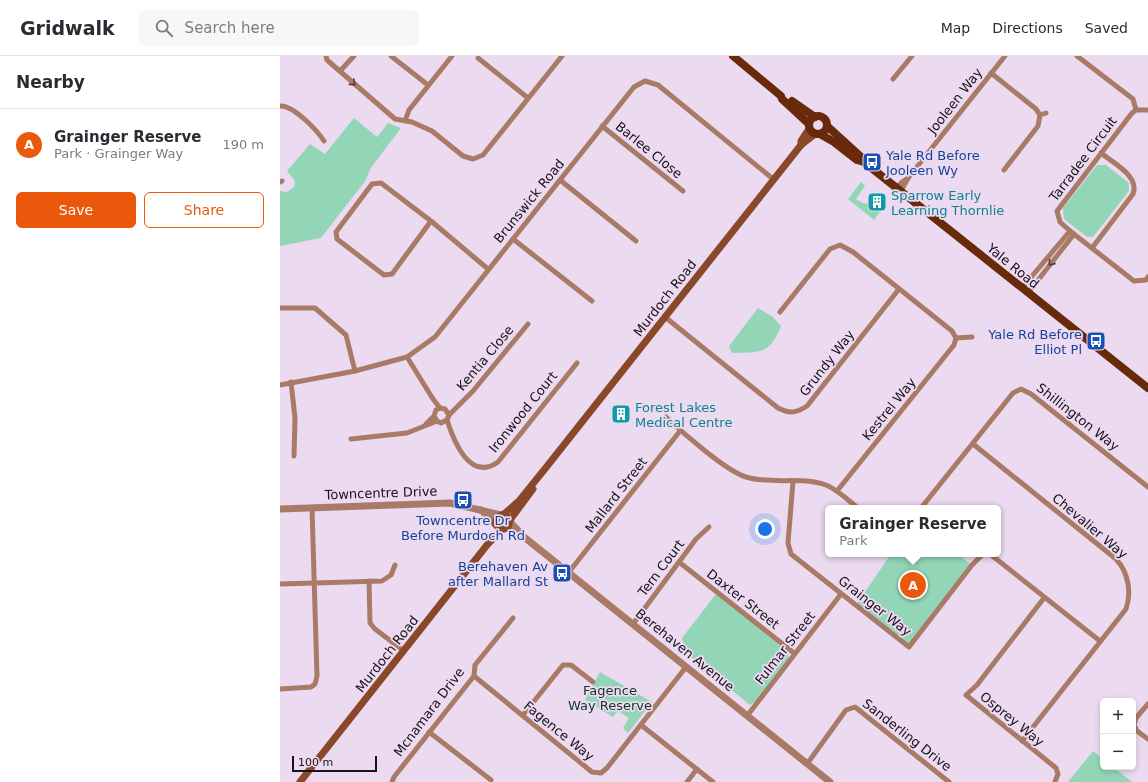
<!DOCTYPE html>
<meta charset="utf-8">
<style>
body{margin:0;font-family:"DejaVu Sans",sans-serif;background:#f7f7f7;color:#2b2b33}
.controls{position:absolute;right:12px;bottom:12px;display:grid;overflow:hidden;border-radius:6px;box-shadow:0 2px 6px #0003}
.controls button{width:36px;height:36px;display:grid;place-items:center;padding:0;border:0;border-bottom:1px solid #e1e1e2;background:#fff;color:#2b2b33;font:20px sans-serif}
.scale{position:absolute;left:12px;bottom:10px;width:85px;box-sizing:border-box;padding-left:4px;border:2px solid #181119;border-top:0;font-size:11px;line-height:14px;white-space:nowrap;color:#181119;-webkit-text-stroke:3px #ecdaf1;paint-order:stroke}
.you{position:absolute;left:485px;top:473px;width:14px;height:14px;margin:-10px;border:3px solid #fff;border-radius:50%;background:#1a73e8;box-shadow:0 0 0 6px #1a73e833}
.badge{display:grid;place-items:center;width:26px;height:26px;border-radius:50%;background:#ea580c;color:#fff;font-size:13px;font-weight:700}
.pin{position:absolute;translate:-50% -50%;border:2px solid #fff;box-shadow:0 1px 4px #0006}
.popup{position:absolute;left:545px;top:449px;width:176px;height:52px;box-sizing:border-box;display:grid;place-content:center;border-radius:6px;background:#fff;filter:drop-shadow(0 1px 3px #0005);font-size:13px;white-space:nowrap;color:#7c7c81}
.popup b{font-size:15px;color:#2b2b33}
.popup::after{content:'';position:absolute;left:50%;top:100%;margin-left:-8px;border:8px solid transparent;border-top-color:#fff}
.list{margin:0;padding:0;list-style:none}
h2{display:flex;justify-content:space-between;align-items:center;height:52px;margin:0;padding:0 16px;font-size:17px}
h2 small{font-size:13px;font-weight:400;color:#7c7c81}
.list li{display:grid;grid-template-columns:26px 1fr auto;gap:12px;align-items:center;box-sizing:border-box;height:72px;padding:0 16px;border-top:1px solid #e1e1e2}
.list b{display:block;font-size:15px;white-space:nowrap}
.list p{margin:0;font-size:13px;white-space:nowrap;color:#7c7c81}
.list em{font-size:13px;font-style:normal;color:#7c7c81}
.actions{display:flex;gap:8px;padding:12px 16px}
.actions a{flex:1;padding:9px 0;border:1px solid #ea580c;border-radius:6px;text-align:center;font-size:14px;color:#ea580c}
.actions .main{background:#ea580c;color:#fff}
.icon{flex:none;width:22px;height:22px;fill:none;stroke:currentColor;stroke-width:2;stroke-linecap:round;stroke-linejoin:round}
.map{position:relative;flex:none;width:868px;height:726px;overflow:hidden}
header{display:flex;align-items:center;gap:24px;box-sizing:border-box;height:56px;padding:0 20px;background:#fff;border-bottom:1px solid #e1e1e2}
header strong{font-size:19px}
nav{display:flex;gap:22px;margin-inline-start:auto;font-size:14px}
.search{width:280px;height:36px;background:#f7f7f7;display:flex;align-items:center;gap:10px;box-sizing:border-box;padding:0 14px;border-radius:6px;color:#7c7c81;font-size:15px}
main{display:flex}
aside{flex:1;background:#fff}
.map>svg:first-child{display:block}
.green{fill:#93d6b7}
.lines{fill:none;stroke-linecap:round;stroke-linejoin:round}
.minor{stroke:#a97b67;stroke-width:5}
.tertiary{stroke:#a97b67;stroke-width:7}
.secondary{stroke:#8a482b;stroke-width:7}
.primary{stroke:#682a0a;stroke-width:8}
.oneway{stroke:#523b38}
.labels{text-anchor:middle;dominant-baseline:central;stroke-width:3.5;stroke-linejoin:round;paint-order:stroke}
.street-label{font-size:13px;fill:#181119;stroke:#ecdaf1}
.transit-label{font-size:13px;fill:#164399;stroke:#ecdaf1;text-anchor:end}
.culture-label{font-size:13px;fill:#0d838f;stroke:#ecdaf1;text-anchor:start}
.park-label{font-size:13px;fill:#133427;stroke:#ecdaf1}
</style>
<header>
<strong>Gridwalk</strong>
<div class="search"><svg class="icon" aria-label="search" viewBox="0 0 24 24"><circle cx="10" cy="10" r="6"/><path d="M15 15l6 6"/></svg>Search here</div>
<nav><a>Map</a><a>Directions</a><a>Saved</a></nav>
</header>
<main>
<aside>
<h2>Nearby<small></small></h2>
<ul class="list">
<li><span class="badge">A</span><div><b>Grainger Reserve</b><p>Park · Grainger Way</p></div><em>190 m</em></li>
</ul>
<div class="actions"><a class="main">Save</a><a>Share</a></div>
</aside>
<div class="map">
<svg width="868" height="726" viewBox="0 0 868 726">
<rect width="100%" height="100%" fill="#ecdaf1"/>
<g class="green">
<path d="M74,62L97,81L108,67L121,72L90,113L86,124L41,182L0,190V135L7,136L14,131L15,125L7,115L30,88L45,98Z"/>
<path d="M817,109H826L849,127V135L813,181H807L784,163L783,152Z"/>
<path d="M581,126L585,130L576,143L585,148L589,145L600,153L603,152L594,164L568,143Z"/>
<path d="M478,252L493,261L501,270C490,299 480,296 452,297L449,290Z"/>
<path d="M611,498H677L692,509L629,591L576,549Z"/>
<path d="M436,538L508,595L509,603L476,645L470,649L406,597L402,582Z"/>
<path d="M320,616L372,646L348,677L343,672L349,662L338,655L333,661L305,644Z"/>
<path d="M813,695L823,703V711H833L852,726H788Z"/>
</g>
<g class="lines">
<g class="minor">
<path d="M46,0L47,4L115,63L132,66L152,75L183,100L193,103L203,99L282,0"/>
<path d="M111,0L148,29"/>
<path d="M797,0L853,43L856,54"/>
<path d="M198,2L248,42"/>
<path d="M60,15L74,0"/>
<path d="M711,17L756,53L760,59L758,70L724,114"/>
<path d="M613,23L632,0"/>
<path d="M0,50C13,49 37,74 44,85"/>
<path d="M868,54H856L852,57L777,155L780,166L790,175L854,225L866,224L868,221"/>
<path d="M760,59L766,57"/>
<path d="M125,65L129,54L172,0"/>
<path d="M322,70L403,135"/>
<path d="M280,124L356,185"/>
<path d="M0,126L2,125"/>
<path d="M617,131L622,126L628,122"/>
<path d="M621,135L628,122L725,0"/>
<path d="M151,165L112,218L104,219L57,183L56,176L92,128L101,127L151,165L208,213"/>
<path d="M233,183L312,245"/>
<path d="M812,192L853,138C860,120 833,107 821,97"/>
<path d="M742,232L790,175"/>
<path d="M748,237L794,178"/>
<path d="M0,252H35L66,279L75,315"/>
<path d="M500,256L550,193L560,189L573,196L672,275L676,282L674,289L557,435"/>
<path d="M385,261L498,352C510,358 516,357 527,350L619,233"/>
<path d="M676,282L692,281"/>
<path d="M127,301L153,343L160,352"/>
<path d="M11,326L15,362L14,400"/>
<path d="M0,329L75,315L127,301L155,281L354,31L365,25L378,29L493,123"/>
<path d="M169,359L193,335L248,268"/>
<path d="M386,361C403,377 446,415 466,421C492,429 521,420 546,429C558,434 568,444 578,452"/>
<path d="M167,364C174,386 190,426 218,406L297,307"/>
<path d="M146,368L154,360L156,354L160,352L165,353L169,359L167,364L161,367L157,365L154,360"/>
<path d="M71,383L127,377L157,365"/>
<path d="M693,388L836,503C848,516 852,536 846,553L742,685"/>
<path d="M513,425L508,487L511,498L629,591L692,509L703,498"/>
<path d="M641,452L733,337L741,333L751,338L868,431"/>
<path d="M710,498L820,585"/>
<path d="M399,506L514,597"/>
<path d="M289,516L400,375"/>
<path d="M89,525L90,567L95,573L124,595"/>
<path d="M0,528L102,525L111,519L115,509"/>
<path d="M764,542L697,629L686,639L776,712L778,718L775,726"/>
<path d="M353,568L416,483L429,471"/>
<path d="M194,620L312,716L321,717L327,712L406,611"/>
<path d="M0,633L31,631L35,628L37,620L32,452"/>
<path d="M868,648L856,662L854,669L857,675L868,683"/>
<path d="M243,659L283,609H291L313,626"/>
<path d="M467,660L561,538"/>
<path d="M361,669L433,726"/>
<path d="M149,676L211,724"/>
<path d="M527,708L566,654L575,651L669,726"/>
<path d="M112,726L114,721L194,620L195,609L233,562"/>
<path d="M407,726L417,713"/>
</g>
<g class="tertiary">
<path d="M0,453L170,447L221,459"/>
<path d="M201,454L215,467"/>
<path d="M230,466L244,481L550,726"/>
</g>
<g class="secondary">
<path d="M521,89V85L529,73"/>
<path d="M223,459L239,445L268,409L521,89L535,78"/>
<path d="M230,464L226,460L221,459L217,462L215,468L221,474L228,472L230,464L253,433"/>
<path d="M20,726L207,489L221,474"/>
</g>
<g class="primary">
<path d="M453,0L501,40L502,43L529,68"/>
<path d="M512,45L535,61"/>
<circle cx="538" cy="69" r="9"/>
<path d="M547,70L580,100L584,106L868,332"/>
<path d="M540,78L554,86L577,104L584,106"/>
</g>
</g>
<defs><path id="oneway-chevron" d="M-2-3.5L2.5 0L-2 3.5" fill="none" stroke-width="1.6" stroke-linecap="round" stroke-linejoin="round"/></defs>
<g class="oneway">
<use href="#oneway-chevron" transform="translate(73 27) rotate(41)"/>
<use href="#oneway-chevron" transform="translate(771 207) rotate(129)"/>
</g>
<defs>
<symbol id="bus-square" viewBox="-11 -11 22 22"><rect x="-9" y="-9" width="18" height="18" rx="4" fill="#1a4fb4" stroke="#ecdaf1"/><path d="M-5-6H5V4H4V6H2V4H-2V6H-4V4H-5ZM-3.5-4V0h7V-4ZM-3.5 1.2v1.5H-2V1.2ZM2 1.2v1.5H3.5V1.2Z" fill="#fff"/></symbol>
<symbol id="building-square" viewBox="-11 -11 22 22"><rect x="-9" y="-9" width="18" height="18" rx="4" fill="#0f9aa8" stroke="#ecdaf1"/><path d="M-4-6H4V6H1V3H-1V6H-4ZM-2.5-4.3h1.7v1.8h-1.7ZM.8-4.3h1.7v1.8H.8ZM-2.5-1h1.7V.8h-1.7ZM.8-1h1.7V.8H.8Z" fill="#fff"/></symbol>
</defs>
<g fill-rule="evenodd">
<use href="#bus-square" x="581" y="95" width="22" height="22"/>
<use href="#building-square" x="586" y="135" width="22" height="22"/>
<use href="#bus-square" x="805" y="274" width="22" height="22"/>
<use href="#building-square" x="330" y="347" width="22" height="22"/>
<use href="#bus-square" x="172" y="433" width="22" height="22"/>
<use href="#bus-square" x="271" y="506" width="22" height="22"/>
</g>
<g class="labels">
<g class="street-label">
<text transform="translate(675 45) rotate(-52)">Jooleen Way</text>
<text transform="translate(369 94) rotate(39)">Barlee Close</text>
<text transform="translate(803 103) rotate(-53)">Tarradee Circuit</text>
<text transform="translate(249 145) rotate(-51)">Brunswick Road</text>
<text transform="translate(733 210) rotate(39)">Yale Road</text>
<text transform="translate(385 242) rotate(-52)">Murdoch Road</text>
<text transform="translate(205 302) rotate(-50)">Kentia Close</text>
<text transform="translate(547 307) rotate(-52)">Grundy Way</text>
<text transform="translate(609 353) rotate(-51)">Kestrel Way</text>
<text transform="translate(243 356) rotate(-51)">Ironwood Court</text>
<text transform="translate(798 361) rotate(38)">Shillington Way</text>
<text transform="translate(101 437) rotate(-2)">Towncentre Drive</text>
<text transform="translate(336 439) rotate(-52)">Mallard Street</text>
<text transform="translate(810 470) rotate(40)">Chevalier Way</text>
<text transform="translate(381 512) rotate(-53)">Tern Court</text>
<text transform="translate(463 543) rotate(38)">Daxter Street</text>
<text transform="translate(595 550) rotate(38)">Grainger Way</text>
<text transform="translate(505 592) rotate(-52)">Fulmar Street</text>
<text transform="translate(405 594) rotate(39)">Berehaven Avenue</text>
<text transform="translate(107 598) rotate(-52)">Murdoch Road</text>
<text transform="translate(149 656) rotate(-53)">Mcnamara Drive</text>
<text transform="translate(732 663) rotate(39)">Osprey Way</text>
<text transform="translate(279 675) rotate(39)">Fagence Way</text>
<text transform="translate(627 679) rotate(38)">Sanderling Drive</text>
</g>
<g class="transit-label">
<text x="606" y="99" text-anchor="start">Yale Rd Before<tspan x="606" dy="15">Jooleen Wy</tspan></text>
<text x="802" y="278">Yale Rd Before<tspan x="802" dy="15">Elliot Pl</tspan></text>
<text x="183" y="464" text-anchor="middle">Towncentre Dr<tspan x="183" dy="15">Before Murdoch Rd</tspan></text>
<text x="268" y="510">Berehaven Av<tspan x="268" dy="15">after Mallard St</tspan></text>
</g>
<g class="culture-label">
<text x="611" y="139">Sparrow Early<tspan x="611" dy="15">Learning Thornlie</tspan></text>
<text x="355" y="351">Forest Lakes<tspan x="355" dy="15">Medical Centre</tspan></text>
</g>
<g class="park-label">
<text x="330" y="634">Fagence<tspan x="330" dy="15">Way Reserve</tspan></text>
</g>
</g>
</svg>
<div class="controls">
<button>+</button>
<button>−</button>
</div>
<div class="scale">100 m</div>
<div class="you"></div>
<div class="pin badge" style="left:633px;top:529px">A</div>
<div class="popup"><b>Grainger Reserve</b>Park</div>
</div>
</main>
